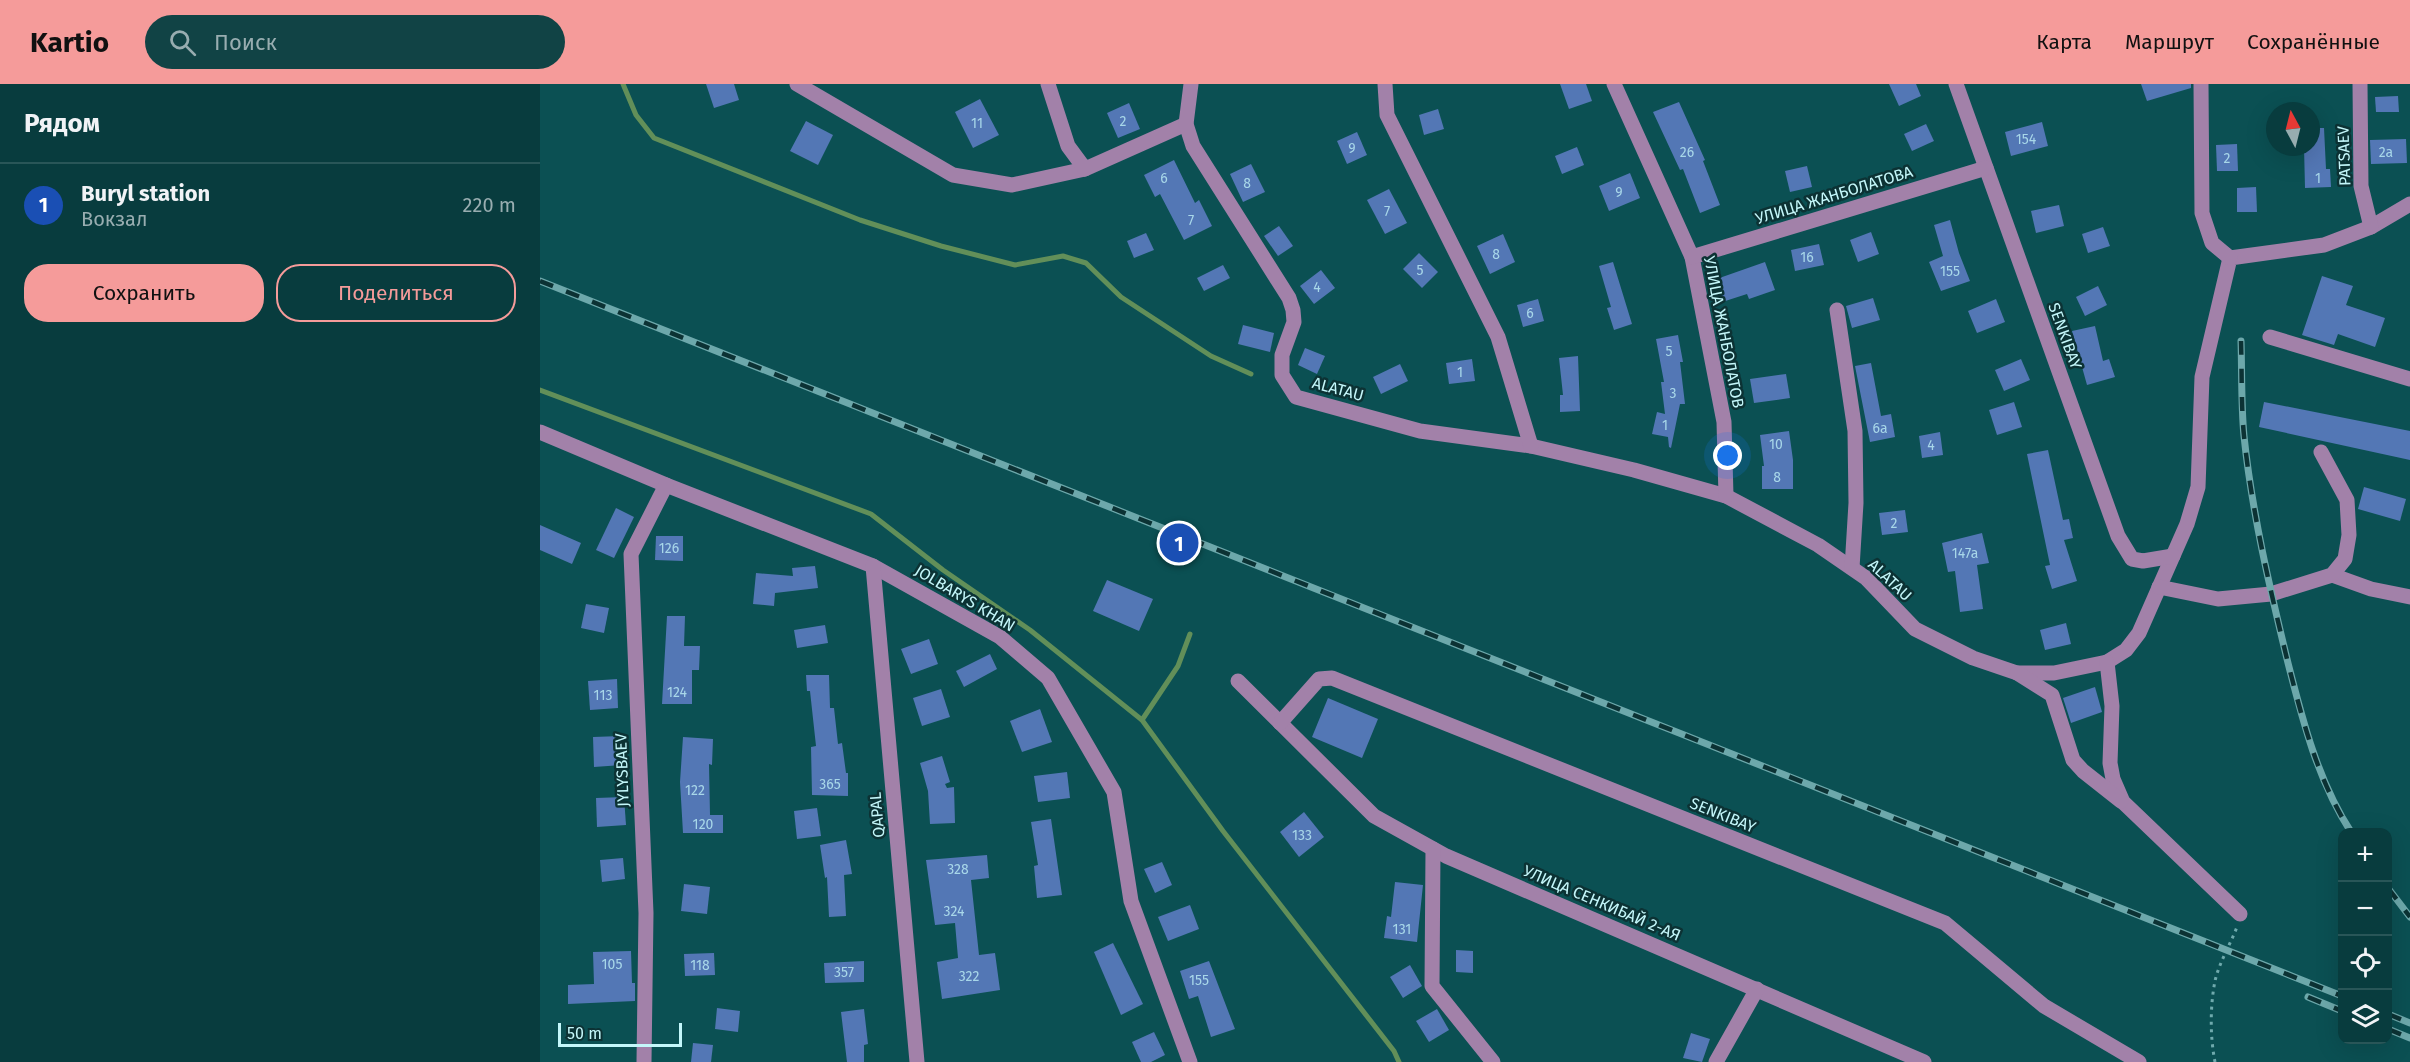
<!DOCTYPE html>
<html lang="ru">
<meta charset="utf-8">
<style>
body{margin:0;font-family:"Fira Sans",sans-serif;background:#114345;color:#f1f3f6}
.controls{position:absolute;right:18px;bottom:18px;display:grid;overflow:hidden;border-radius:12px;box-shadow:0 6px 24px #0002}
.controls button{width:54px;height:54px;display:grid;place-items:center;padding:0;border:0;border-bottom:2px solid #295658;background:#083c3e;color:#f1f3f6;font:30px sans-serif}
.compass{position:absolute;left:1726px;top:18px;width:54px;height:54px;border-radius:50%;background:#083c3e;box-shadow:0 6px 24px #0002;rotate:353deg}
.scale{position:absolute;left:18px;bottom:15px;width:124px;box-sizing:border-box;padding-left:6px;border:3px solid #c4f7fa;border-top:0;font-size:16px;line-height:21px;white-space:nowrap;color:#c4f7fa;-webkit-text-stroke:4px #0c3234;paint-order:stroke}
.you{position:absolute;left:1188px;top:372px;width:21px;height:21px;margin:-15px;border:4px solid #fff;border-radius:50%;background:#1a73e8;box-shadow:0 0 0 9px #1a73e833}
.badge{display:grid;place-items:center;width:39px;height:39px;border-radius:50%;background:#f59b9a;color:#fff;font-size:20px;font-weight:700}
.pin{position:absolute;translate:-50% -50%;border:3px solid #fff;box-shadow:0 2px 6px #0006}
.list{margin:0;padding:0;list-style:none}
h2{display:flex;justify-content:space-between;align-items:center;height:78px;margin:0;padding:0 24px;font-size:26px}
h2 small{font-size:20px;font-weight:400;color:#98adb0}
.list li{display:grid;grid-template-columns:39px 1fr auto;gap:18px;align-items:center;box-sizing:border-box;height:84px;padding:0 24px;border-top:2px solid #295658}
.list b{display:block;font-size:22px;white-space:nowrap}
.list p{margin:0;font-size:20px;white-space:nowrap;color:#98adb0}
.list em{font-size:20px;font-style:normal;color:#98adb0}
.actions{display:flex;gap:12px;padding:18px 24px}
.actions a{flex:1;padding:14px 0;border:2px solid #f59b9a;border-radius:24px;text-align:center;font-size:21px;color:#f59b9a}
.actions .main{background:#f59b9a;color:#111}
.icon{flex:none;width:33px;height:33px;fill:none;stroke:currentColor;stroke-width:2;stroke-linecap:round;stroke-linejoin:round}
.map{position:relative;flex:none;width:1870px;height:978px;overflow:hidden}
header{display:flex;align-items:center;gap:36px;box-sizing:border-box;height:84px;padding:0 30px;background:#f59b9a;color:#111}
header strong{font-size:28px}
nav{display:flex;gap:33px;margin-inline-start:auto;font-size:21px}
.search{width:420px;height:54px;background:#114345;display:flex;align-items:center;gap:15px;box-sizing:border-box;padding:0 21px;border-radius:33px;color:#98adb0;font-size:22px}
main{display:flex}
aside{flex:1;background:#083c3e}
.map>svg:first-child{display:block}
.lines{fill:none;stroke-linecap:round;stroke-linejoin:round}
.stream{stroke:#628f59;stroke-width:5}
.building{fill:#5377b5}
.path{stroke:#6faaad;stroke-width:3;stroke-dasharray:3 4.5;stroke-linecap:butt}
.minor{stroke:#a281a9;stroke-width:15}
.rail-casing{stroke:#6da8ab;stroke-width:7}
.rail{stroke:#0c3234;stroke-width:4.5;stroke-dasharray:14;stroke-linecap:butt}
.labels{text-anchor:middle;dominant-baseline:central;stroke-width:5;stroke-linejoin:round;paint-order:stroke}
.number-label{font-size:14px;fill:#a8d7e9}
.street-label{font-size:16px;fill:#c4f7fa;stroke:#0c3234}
</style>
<header>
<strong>Kartio</strong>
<div class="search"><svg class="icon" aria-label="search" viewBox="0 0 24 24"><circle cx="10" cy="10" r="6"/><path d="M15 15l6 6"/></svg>Поиск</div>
<nav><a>Карта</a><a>Маршрут</a><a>Сохранённые</a></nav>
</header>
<main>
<aside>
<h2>Рядом<small></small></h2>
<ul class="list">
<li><span class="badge" style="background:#1a4fb4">1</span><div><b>Buryl station</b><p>Вокзал</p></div><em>220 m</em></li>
</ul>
<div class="actions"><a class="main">Сохранить</a><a>Поделиться</a></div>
</aside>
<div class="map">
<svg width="1870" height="978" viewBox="0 0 1870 978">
<rect width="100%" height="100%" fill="#0b5053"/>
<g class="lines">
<g class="stream">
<path d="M83,0L96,31L114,54L320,136L401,162L475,181L523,172L546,179L581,213L671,272L711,290"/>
<path d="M0,306L331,430L403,486L490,546L602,636L683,747L854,967L859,978"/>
<path d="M602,636L638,582L650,550"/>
</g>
</g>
<g class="building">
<path d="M166,0H194L199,16L174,24Z"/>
<path d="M1020,0H1046L1052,17L1029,25Z"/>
<path d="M1349,0H1376L1381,12L1359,22Z"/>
<path d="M1601,0H1651V4L1607,17Z"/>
<path d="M1858,12L1859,28H1836L1835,13Z"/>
<path d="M440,15L459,51L433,64L415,28Z"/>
<path d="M1139,18L1165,76L1163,77L1180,121L1160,129L1143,85L1140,86L1113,28Z"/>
<path d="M589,19L600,45L578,54L567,29Z"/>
<path d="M898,25L904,45L884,51L879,31Z"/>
<path d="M266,37L293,51L278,81L250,67Z"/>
<path d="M1502,38L1508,62L1471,72L1465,48Z"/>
<path d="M1386,40L1394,57L1372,67L1364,50Z"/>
<path d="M1771,44H1784L1786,85H1790L1791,103L1765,104L1764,63H1771Z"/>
<path d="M817,48L827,71L807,80L797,57Z"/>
<path d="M1866,55L1867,79L1831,80L1830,56Z"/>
<path d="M1697,60L1698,87H1677L1676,61Z"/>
<path d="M1037,63L1044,81L1022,90L1015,72Z"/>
<path d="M634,76L655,119L659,116L672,142L644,156L620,110L615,113L604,91Z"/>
<path d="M711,80L725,108L703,118L690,90Z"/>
<path d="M1267,82L1272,103L1250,108L1245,87Z"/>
<path d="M1090,89L1100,114L1069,127L1059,102Z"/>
<path d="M1716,103L1717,128H1697V104Z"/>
<path d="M849,105L867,139L845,150L827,116Z"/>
<path d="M1519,121L1524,142L1496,149L1491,127Z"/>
<path d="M1410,136L1419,169L1430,197L1401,207L1389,178L1403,172L1394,141Z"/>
<path d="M739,142L753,162L738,172L724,152Z"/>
<path d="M1563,143L1570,162L1548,169L1542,150Z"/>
<path d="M1331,148L1339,170L1318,178L1310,156Z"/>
<path d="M606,149L614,166L594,174L587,157Z"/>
<path d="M963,150L975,178L950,190L937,162Z"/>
<path d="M1279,160L1284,181L1255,187L1251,166Z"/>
<path d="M879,169L898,188L882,204L863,185Z"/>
<path d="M1073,178L1092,240L1074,246L1067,224L1071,223L1059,182Z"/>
<path d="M1225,178L1235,206L1209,215L1207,210L1176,220L1168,198Z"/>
<path d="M683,181L690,194L664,207L657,194Z"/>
<path d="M781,186L795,204L774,220L760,202Z"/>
<path d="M1782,192L1813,202L1806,221L1845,234L1835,263L1798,250L1794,261L1762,251Z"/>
<path d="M1558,202L1567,221L1545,232L1536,213Z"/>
<path d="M1333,214L1340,236L1312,244L1306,222Z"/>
<path d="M998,215L1004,237L983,243L977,221Z"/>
<path d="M1456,215L1465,238L1437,249L1428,227Z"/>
<path d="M703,241L734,249L730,268L698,260Z"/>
<path d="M1555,242L1563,277L1569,275L1575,293L1547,301L1532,247Z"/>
<path d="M1138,251L1143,278H1140L1145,320H1140L1131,364L1129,363L1128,353L1112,350L1117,328L1125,330L1121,298H1124L1116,255Z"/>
<path d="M765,264L785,272L777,290L758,281Z"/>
<path d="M1038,272L1040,327L1020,328V311H1023L1019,274Z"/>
<path d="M932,275L935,297L909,300L906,279Z"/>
<path d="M1481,275L1490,296L1464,307L1455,286Z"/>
<path d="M1331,279L1341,332L1351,330L1355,353L1330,358L1315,282Z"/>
<path d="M860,280L868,297L841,310L833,293Z"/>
<path d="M1246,290L1250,314L1214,319L1210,295Z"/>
<path d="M1474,318L1482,343L1457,351L1449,326Z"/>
<path d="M1724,318L1870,347V376L1719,343Z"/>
<path d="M1249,347L1253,376V405H1222V382H1224L1220,351Z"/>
<path d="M1400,348L1403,371L1382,374L1379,352Z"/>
<path d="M1508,366L1523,436L1529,435L1533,454L1524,456L1537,497L1512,505L1505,482L1510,481L1487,370Z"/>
<path d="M1824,403L1866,415L1860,437L1818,425Z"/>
<path d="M76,424L94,433L74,474L56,466Z"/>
<path d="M1365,426L1368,448L1342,451L1339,429Z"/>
<path d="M0,441L41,459L32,480L0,466Z"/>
<path d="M1442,449L1449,479L1437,481L1443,525L1420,528L1415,487L1408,488L1402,459Z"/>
<path d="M116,452H143V477L115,476Z"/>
<path d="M275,482L278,504L235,509L234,522L213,520L216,489L253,492L252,484Z"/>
<path d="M567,496L613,515L599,547L553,527Z"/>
<path d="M46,520L69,524L64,549L41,544Z"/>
<path d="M127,532H145L144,562H160L159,586H152V620H122Z"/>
<path d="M1526,539L1531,560L1505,566L1500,546Z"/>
<path d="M285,541L288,559L257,564L254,546Z"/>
<path d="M389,555L398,580L371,590L361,565Z"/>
<path d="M450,570L457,585L424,603L416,587Z"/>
<path d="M266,591H289L290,624H294L298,660L302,659L306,689H308V712L272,711L271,663L276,662L270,607H267Z"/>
<path d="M77,595L78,624L50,626L48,597Z"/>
<path d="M1555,603L1562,628L1531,639L1523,614Z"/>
<path d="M401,605L410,633L382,642L373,614Z"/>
<path d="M788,614L838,635L822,674L772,653Z"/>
<path d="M500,625L512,658L482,668L470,637Z"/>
<path d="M81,652L82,681L54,683L53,653Z"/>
<path d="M143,653L173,655L172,681L169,680L170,731H183V749H143L140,698Z"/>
<path d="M402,672L410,698L405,700L407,704L414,703L415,739L390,740L388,707L380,679Z"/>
<path d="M527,688L530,714L498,718L494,692Z"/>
<path d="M84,713L86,741L57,743L56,714Z"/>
<path d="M277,724L281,752L257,755L254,727Z"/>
<path d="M764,728L784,753L759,773L740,748Z"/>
<path d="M511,735L522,811L497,814L494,782L498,781L491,738Z"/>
<path d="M306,756L312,790L304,791L306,832L289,833L287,793L285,794L280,761Z"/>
<path d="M447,771L449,794L431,796L439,871L455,869L460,906L402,915L397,878L418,874L415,839L395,841L386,776Z"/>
<path d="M83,774L85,795L62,798L60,776Z"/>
<path d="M622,778L632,801L615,809L604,785Z"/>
<path d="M855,798L883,801L877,858L844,854L847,832L851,833Z"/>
<path d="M144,800L170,803L167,830L141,827Z"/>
<path d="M650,821L659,845L628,857L618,833Z"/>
<path d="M573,859L603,920L581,931L554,868Z"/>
<path d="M916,866L933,867V889L916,888Z"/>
<path d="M91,867L92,899H95V917L28,920V901L54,900L53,868Z"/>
<path d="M174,869L175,891L145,892L144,870Z"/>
<path d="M324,877V898L285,899L284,879Z"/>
<path d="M669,877L695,945L671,953L658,912L649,915L640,887Z"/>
<path d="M870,881L882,902L863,914L850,893Z"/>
<path d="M177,924L200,927L198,948L175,945Z"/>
<path d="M324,925L328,960L324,961V978H307L301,928Z"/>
<path d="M897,925L909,946L889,958L876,937Z"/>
<path d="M614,948L625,971L611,978H601L592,958Z"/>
<path d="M1151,949L1170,955L1162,978L1143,974Z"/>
<path d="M153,959L173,961L171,978H151Z"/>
</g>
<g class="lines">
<path class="path" d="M1675,978C1670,953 1670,922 1675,897C1679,879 1690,861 1697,843"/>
<g class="minor">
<path d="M257,0L413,91L472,101L545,85"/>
<path d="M508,0L528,62L545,85L646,40"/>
<path d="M651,0L646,40L653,62L749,214L753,226L754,238L742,271V291L756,313L880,347L991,362L1094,386L1186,412L1278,461L1326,494L1375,545L1433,574L1477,589H1514L1567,578L1586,566L1599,549L1647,440L1658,403L1662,293L1690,174L1784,161L1831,143L1870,120"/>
<path d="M845,0L847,31L958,253L991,362"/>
<path d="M1074,0L1152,173L1184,338L1186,412"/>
<path d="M1416,0L1578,452L1592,475L1603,477L1633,472"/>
<path d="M1661,0L1662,129L1672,159L1690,174"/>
<path d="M1820,0L1821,102L1831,143"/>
<path d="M1152,173L1446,84"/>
<path d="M1297,226L1315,347L1316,419L1312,484"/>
<path d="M1730,253L1870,295"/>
<path d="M0,348L126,401L333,482L460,553L508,594L574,708L591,817L650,978"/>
<path d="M333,482L377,978"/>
<path d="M1792,491L1831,505L1870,513"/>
<path d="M1619,503L1678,515L1731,510L1792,491L1805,475L1809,451L1807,416L1781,368"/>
<path d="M1567,578L1572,622L1570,679L1573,695L1583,718L1700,830"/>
<path d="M1477,589L1512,611L1533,676L1543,687L1581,717"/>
<path d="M698,597L834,732L906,772L1384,978"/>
<path d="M740,639L779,595L792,594L1405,839L1504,922L1599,978"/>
<path d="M893,765L892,902L953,978"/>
<path d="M104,978L106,829L91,470L126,401"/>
<path d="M1176,978L1217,905"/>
</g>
<defs>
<g id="rail">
<path d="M0,197L1802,912"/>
<path d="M1701,257C1702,288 1701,321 1704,352C1712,429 1730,505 1748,579C1763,638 1778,697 1811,748"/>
<path d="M1848,804L1870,833"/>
<path d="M1768,913L1802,927"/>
<path d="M1848,930L1870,939"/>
<path d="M1848,945L1870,954"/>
</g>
</defs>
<use href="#rail" class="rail-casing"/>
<use href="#rail" class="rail"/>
</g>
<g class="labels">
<g class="number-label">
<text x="583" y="37">2</text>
<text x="437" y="39">11</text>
<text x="1486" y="55">154</text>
<text x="812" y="64">9</text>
<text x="1147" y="68">26</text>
<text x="1846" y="68">2а</text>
<text x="1687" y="74">2</text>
<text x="624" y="94">6</text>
<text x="1778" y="94">1</text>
<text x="707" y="99">8</text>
<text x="1079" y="108">9</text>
<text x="847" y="127">7</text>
<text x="651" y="136">7</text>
<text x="956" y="170">8</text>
<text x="1267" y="173">16</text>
<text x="880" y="186">5</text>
<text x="1410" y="187">155</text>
<text x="777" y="203">4</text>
<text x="990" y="229">6</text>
<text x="1129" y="267">5</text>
<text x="920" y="288">1</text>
<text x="1133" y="309">3</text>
<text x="1125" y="341">1</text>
<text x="1340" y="344">6а</text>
<text x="1236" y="360">10</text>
<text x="1391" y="361">4</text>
<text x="1237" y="393">8</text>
<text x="1354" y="439">2</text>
<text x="129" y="464">126</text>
<text x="1425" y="469">147а</text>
<text x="137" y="608">124</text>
<text x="63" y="611">113</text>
<text x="290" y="700">365</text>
<text x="155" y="706">122</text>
<text x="163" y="740">120</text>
<text x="762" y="751">133</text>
<text x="418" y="785">328</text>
<text x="414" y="827">324</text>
<text x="862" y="845">131</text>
<text x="72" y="880">105</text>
<text x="160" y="881">118</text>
<text x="304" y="888">357</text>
<text x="429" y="892">322</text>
<text x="659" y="896">155</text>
</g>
<g class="street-label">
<text transform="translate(1804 72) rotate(-92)">PATSAEV</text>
<text transform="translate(1294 111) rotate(-17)">УЛИЦА ЖАНБОЛАТОВА</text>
<text transform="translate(1184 248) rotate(79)">УЛИЦА ЖАНБОЛАТОВ</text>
<text transform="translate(1525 252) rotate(70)">SENKIBAY</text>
<text transform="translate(798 305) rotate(15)">ALATAU</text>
<text transform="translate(1350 496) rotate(43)">ALATAU</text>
<text transform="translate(425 514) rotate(31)">JOLBARYS KHAN</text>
<text transform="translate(82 686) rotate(-92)">JYLYSBAEV</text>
<text transform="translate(337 731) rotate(-95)">QAPAL</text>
<text transform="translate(1183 731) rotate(22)">SENKIBAY</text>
<text transform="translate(1062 819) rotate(23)">УЛИЦА СЕНКИБАЙ 2-АЯ</text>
</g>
</g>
</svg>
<div class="controls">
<button>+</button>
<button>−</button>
<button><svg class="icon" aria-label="locate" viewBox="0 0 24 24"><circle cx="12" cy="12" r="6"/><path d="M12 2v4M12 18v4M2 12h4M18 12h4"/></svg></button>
<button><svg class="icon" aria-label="layers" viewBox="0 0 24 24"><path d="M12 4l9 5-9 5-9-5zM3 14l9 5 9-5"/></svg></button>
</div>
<svg class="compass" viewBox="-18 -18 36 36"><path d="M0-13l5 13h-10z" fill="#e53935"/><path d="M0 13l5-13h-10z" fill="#98adb0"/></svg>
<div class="scale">50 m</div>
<div class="you"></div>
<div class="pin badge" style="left:639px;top:459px;background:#1a4fb4">1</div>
</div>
</main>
